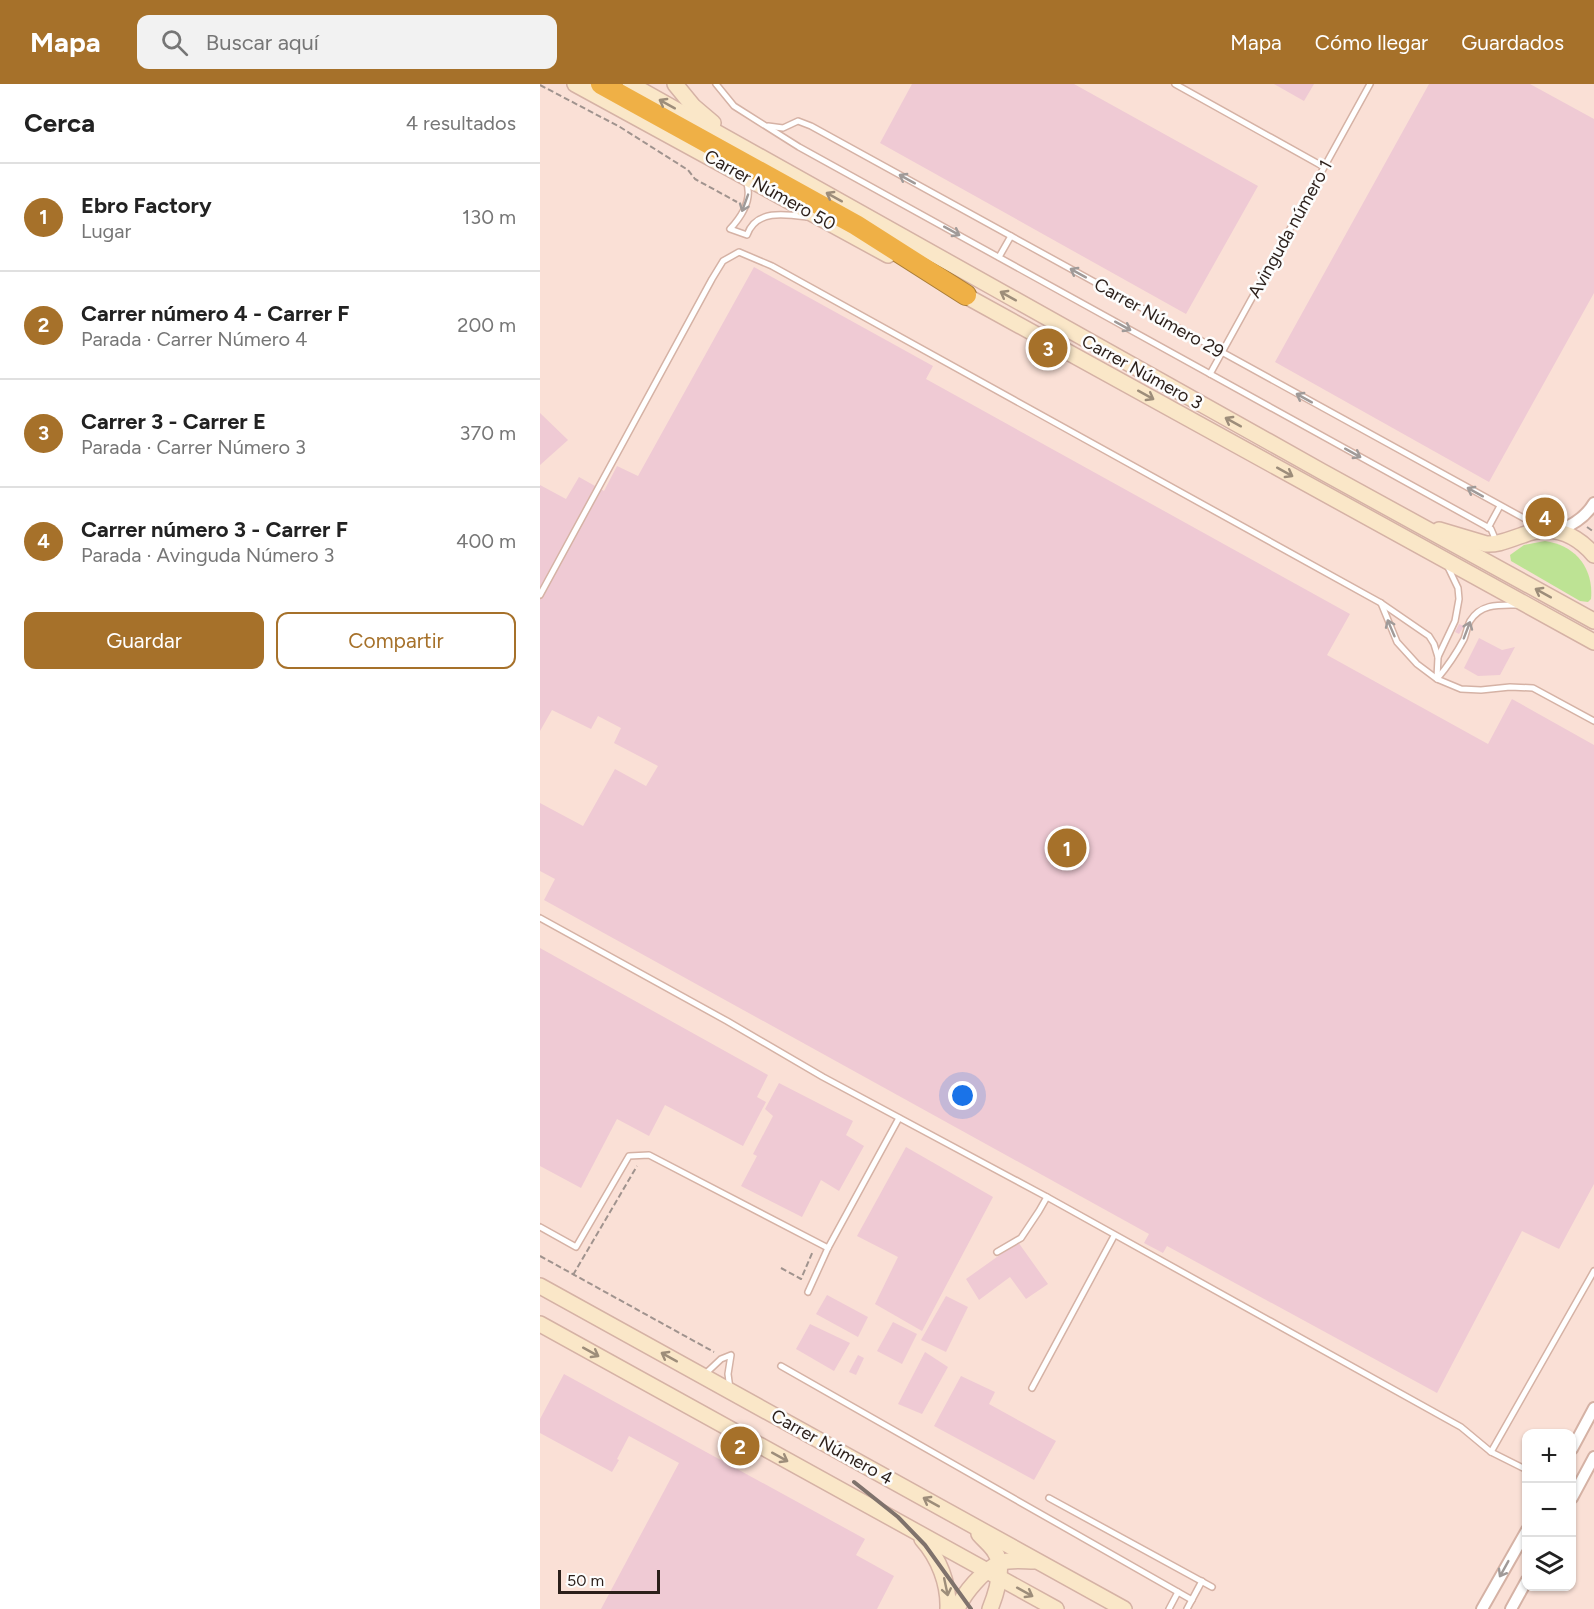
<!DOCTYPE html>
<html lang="es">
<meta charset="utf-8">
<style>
body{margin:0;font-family:Figtree,sans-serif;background:#f2f2f2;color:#222}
.controls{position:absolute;right:18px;bottom:18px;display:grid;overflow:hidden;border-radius:12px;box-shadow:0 2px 4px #0004}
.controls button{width:54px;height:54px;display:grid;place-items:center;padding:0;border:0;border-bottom:2px solid #e0e0e0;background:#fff;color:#222;font:30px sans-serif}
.scale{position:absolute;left:18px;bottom:15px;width:102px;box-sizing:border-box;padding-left:6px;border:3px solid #2b1f1a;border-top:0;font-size:16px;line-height:21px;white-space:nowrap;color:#2b1f1a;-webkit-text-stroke:4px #fdfdfd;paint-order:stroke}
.you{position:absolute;left:423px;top:1012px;width:21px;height:21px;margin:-15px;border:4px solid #fff;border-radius:50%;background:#1a73e8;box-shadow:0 0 0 9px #1a73e833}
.badge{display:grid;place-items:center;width:39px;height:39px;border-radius:50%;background:#a6712a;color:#fff;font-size:20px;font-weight:700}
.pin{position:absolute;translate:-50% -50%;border:3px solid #fff;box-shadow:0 2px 6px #0006}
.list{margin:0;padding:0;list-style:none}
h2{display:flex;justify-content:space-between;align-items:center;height:78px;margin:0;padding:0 24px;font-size:26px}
h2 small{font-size:20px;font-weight:400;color:#767676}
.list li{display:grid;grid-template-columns:39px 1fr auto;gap:18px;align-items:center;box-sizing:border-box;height:108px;padding:0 24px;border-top:2px solid #e0e0e0}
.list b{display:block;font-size:22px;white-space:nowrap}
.list p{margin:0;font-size:20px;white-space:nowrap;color:#767676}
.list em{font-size:20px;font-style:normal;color:#767676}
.actions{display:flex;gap:12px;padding:18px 24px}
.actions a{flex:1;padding:14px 0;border:2px solid #a6712a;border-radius:12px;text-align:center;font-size:21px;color:#a6712a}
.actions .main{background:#a6712a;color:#fff}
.icon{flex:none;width:33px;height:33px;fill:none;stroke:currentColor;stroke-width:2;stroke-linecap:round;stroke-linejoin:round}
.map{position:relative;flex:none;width:1054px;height:1525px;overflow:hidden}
header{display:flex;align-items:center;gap:36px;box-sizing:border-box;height:84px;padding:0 30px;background:#a6712a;color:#fff}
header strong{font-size:28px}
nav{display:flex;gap:33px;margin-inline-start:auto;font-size:21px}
.search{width:420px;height:54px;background:#f2f2f2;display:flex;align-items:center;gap:15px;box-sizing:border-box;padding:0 21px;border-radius:12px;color:#767676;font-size:22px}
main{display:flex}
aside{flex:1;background:#fff}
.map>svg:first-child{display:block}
.built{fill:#fae0d6;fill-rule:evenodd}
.green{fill:#bde394}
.building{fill:#efcad4}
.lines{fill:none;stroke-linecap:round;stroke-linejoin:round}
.lane-casing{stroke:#d5b2a5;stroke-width:8}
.street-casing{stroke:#d5b2a5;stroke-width:14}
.secondary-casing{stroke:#d5b2a5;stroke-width:18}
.highway-casing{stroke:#aa7d37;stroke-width:22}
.path{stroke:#a0938e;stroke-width:2;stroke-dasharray:6 3;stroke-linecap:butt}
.lane{stroke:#fff;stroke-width:5}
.street{stroke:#fff;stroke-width:10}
.secondary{stroke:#fae7c8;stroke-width:15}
.highway{stroke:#efb046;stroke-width:20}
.rail{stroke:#7f726c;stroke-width:4}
.oneway{stroke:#9d8d7a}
.oneway2{stroke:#a09a98}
.labels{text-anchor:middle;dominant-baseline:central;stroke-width:5;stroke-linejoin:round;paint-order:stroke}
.street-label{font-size:18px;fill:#2b1f1a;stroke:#fdfdfd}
</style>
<header>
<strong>Mapa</strong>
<div class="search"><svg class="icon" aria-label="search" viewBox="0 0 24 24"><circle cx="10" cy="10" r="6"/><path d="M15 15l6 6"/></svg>Buscar aquí</div>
<nav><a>Mapa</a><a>Cómo llegar</a><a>Guardados</a></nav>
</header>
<main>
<aside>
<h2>Cerca<small>4 resultados</small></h2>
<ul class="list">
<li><span class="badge">1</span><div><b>Ebro Factory</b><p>Lugar</p></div><em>130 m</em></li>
<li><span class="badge">2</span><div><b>Carrer número 4 - Carrer F</b><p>Parada · Carrer Número 4</p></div><em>200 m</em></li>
<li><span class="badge">3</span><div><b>Carrer 3 - Carrer E</b><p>Parada · Carrer Número 3</p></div><em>370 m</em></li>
<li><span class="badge">4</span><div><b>Carrer número 3 - Carrer F</b><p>Parada · Avinguda Número 3</p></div><em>400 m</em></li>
</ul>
<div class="actions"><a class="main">Guardar</a><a>Compartir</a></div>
</aside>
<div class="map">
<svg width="1054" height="1525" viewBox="0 0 1054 1525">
<rect width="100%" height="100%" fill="#fbede7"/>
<path class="built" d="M0,0H1054V1525H0ZM987,1350H1032V1502H987Z"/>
<path class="green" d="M1005,457C1035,461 1054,484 1051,515L1048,518L1040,517L971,477L970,471L984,461Z"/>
<g class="building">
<path d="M372,0H534L718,102L646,230L340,59Z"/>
<path d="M734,0H774L764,17Z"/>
<path d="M889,0H990L1054,35V209L949,398L735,278Z"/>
<path d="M214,183L393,282L386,295L810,530L787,571L948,660L972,615L1054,661V1100L1019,1165L982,1147L897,1309L627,1162L623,1169L604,1159L609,1150L4,816L15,795L0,787V719L43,742L75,685L106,702L118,682L74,659L81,644L58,632L51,645L12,626L0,647V401L26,415L39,393L64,407L77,382L98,392Z"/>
<path d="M0,329L28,356L0,381Z"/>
<path d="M919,540L924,542L919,550L915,548Z"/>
<path d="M939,554L962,566L975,563L960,591L938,592L924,584Z"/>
<path d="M0,864L228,991L217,1013L226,1018L203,1062L125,1021L109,1052L77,1035L41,1104L0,1082Z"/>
<path d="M239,999L313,1037L306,1051L324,1062L299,1107L281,1096L262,1133L201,1102L217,1072L213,1070L233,1032L225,1025Z"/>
<path d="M366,1063L453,1113L382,1247L335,1220L358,1173L317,1152Z"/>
<path d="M478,1158L508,1200L486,1215L470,1193L439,1216L426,1195Z"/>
<path d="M287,1211L328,1233L318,1253L276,1230Z"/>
<path d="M406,1212L428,1223L406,1268L381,1256Z"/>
<path d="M353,1238L377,1250L362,1280L337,1267Z"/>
<path d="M270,1240L310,1259L294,1287L256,1265Z"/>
<path d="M385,1268L408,1283L382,1330L358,1320Z"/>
<path d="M318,1271L324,1274L316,1291L309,1288Z"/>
<path d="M24,1290L325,1455L316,1471L354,1492L337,1525H61L139,1379L89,1352L77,1375L79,1376L72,1388L0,1349V1335Z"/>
<path d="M421,1292L455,1308L449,1320L516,1357L494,1396L394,1342Z"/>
</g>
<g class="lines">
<defs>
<g id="lane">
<path d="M176,0L194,22L259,63L951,445L954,452L953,456"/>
<path d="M635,0L784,83"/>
<path d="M228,42L243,44L258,37L271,42L998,442"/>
<path d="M206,97C213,114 202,132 190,145L207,151C216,125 246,130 267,133"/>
<path d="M459,173L471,152"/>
<path d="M670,290L830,0"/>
<path d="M948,444L960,422"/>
<path d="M0,511L172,195L183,177L199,168L232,182L841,519L889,552L894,560L898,573"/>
<path d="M841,519L857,558L877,580L897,595L921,605L941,606L970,603L993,604L1054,637"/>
<path d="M897,594L898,573L915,537L919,515L918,504L907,481"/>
<path d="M897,595C907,583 916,570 924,555C926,550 927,543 930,537C941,519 960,521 978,521"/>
<path d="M0,834L187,937L283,993L507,1113L921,1343L951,1368L987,1386"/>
<path d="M0,1143L36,1163L89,1072L109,1071L288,1164"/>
<path d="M457,1168L481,1154L499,1127L507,1113"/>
<path d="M268,1208L288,1164L359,1034"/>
<path d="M241,1282L652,1516"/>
<path d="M164,1291L181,1275L191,1271L188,1290L190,1305"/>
<path d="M492,1304L574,1152"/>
<path d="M951,1368L1054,1187"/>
<path d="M509,1414L672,1503"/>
<path d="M629,1525L638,1508"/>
<path d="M647,1525L662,1497"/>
</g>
<g id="street">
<path d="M1018,447C1033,441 1046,433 1054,419"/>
<path d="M1032,1365L1054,1324"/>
<path d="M1032,1414L1054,1373"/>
<path d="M942,1525L987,1446"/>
<path d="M971,1525L987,1496"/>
</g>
<g id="secondary">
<path d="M35,0L348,171"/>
<path d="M90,0L781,387L1054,537"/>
<path d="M135,0L153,22L173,39"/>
<path d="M417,207L1054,558"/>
<path d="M899,446L946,460C959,461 970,455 983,451C1011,440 1035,449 1054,471"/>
<path d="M0,1202L584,1525"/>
<path d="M0,1240L516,1525"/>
<path d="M439,1450C444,1456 451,1461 455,1468C465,1483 456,1510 450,1525"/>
<path d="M382,1455C399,1474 409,1500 408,1525"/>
<path d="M417,1525C424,1509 443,1486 460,1479C470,1475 484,1477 494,1477"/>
</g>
<path id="highway" d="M61,0L316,141L426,211"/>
</defs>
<use href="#lane" class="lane-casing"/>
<use href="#street" class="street-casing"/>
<use href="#secondary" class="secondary-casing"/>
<use href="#highway" class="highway-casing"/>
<g class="path">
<path d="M0,1L80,43L148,86L155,95L197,118"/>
<path d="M1047,443L1054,448"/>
<path d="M0,1172L174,1268"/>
<path d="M241,1184L261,1195L273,1167"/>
<path d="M33,1191L97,1082"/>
</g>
<use href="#lane" class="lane"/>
<use href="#street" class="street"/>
<use href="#secondary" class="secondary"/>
<use href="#highway" class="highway"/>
<path class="rail" d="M314,1398L358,1433L385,1461L431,1525"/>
</g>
<defs><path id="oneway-shaft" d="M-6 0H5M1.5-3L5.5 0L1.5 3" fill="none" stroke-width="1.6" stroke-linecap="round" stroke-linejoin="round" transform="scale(1.5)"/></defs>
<g class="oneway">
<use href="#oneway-shaft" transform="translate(127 20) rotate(-151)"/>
<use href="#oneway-shaft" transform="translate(294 113) rotate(-151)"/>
<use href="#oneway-shaft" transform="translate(468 212) rotate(-151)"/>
<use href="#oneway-shaft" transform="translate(606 311) rotate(29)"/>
<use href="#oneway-shaft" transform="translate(693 338) rotate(-151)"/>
<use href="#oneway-shaft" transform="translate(745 388) rotate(29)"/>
<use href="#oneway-shaft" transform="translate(1003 509) rotate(-151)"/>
<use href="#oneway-shaft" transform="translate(51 1268) rotate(29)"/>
<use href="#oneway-shaft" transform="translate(129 1273) rotate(-151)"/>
<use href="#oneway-shaft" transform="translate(240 1373) rotate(29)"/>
<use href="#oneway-shaft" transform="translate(391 1418) rotate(-151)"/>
<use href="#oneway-shaft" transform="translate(406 1503) rotate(78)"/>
<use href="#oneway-shaft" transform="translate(485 1508) rotate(29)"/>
</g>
<g class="oneway2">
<use href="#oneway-shaft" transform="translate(367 95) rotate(-151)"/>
<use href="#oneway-shaft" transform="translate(205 119) rotate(110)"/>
<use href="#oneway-shaft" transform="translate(412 147) rotate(29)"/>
<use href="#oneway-shaft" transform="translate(538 189) rotate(-151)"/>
<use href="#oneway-shaft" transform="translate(583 242) rotate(29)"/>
<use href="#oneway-shaft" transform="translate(764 314) rotate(-151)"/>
<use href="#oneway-shaft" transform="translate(813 369) rotate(29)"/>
<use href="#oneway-shaft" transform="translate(935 408) rotate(-151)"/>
<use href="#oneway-shaft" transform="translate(851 544) rotate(-113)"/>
<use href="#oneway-shaft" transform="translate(927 546) rotate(-69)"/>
<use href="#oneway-shaft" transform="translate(964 1485) rotate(119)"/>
</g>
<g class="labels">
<g class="street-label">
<text transform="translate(230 106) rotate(29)">Carrer Número 50</text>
<text transform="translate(750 145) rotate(-61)">Avinguda número 1</text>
<text transform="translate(619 234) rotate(29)">Carrer Número 29</text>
<text transform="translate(602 288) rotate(29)">Carrer Número 3</text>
<text transform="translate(292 1363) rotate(29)">Carrer Número 4</text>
</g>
</g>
</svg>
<div class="controls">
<button>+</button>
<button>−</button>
<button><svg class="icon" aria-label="layers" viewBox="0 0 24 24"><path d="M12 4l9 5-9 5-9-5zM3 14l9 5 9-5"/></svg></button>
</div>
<div class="scale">50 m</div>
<div class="you"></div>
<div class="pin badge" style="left:527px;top:764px">1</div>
<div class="pin badge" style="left:200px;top:1362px">2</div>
<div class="pin badge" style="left:508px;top:264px">3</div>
<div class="pin badge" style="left:1005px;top:433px">4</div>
</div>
</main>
